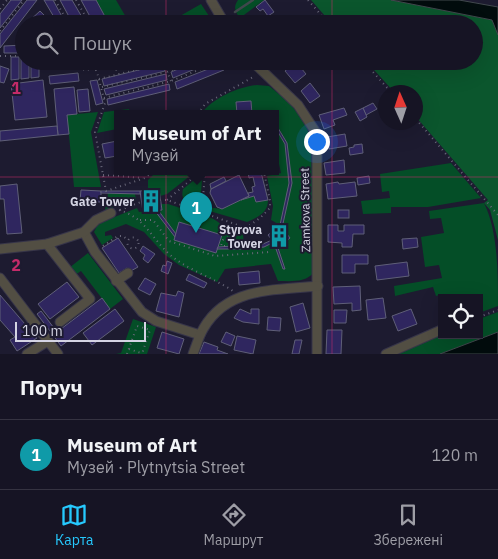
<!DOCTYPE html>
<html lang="uk">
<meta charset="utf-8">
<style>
body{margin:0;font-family:"IBM Plex Sans",sans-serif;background:#1f1d2c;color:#f1f3f6}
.controls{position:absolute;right:15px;bottom:15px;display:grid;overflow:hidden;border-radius:0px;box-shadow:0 5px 20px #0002}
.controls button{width:45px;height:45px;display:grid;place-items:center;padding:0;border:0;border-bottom:1px solid #353341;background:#161424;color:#f1f3f6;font:25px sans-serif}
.compass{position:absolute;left:378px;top:85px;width:45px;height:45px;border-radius:50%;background:#161424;box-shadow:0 5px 20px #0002;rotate:357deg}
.scale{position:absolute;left:15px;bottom:12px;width:131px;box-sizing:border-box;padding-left:5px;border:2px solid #d4d4e3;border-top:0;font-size:14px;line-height:18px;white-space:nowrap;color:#d4d4e3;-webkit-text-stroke:4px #1d1b30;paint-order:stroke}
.you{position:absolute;left:316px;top:141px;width:18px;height:18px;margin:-12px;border:4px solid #fff;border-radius:50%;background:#1a73e8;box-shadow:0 0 0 8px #1a73e833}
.badge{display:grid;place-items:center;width:32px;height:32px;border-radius:50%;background:#26c9fe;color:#fff;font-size:16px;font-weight:700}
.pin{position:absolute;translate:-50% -41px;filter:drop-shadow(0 1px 2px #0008)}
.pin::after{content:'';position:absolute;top:26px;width:18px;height:15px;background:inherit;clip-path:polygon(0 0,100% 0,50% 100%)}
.popup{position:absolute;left:114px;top:110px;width:165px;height:65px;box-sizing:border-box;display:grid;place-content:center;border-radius:0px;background:#161424;filter:drop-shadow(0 1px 4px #0005);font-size:16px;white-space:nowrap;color:#9e9ea6}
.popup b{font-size:19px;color:#f1f3f6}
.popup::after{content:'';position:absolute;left:50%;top:100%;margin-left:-10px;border:10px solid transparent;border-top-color:#161424}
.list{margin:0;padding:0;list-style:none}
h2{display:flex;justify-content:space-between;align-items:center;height:65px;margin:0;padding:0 20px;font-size:21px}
h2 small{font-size:16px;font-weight:400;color:#9e9ea6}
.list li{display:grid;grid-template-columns:32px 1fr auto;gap:15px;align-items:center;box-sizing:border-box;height:70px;padding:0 20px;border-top:1px solid #353341}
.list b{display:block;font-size:19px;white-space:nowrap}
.list p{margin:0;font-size:16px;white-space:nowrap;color:#9e9ea6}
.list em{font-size:16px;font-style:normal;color:#9e9ea6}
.icon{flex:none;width:28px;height:28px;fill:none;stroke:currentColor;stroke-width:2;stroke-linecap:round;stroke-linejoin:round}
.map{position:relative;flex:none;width:498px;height:354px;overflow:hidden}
.search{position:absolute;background:#161424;box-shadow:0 5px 20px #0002;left:15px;right:15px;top:15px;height:55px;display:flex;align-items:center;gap:12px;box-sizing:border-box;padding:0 18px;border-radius:28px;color:#9e9ea6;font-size:19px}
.sheet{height:135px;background:#161424}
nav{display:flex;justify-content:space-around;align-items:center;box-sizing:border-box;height:70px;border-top:1px solid #353341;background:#161424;font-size:14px;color:#9e9ea6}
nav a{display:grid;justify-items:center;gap:2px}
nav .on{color:#26c9fe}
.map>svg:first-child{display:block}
.green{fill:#044e27}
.forest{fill:#0b562d}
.water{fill:#020c0d;stroke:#41484d}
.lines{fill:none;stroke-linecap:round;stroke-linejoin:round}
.stream{stroke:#41484d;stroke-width:2.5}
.building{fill:#2f265f;stroke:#5f5f78}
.minor-casing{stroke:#373549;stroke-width:11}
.path{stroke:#69687a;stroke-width:2;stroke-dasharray:1 4;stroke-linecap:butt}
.minor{stroke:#524e43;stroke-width:9}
.grid{fill:none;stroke:#c42b69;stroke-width:1;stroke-opacity:0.55}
.labels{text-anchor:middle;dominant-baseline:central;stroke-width:4;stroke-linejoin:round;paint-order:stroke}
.poi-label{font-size:12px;font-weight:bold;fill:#d4d4e3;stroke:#1d1b30;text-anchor:end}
.street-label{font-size:12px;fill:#d4d4e3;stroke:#1d1b30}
.grid-label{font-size:16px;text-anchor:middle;font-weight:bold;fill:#c42b69;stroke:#1d1b30;stroke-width:4;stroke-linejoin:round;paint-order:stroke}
</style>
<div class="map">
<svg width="498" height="354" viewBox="0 0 498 354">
<rect width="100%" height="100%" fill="#1d1b30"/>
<g class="green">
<path d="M96,0H116L130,24H109Z"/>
<path d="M238,0H264L240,18C235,12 233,7 238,0Z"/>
<path d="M201,4L211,19L203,24H166Z"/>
<path d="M257,85L269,86L288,101L305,122L311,141L314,272C306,283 291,281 278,281L271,264L225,269L217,282L179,265L164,254L144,232L126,224L105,232V236L111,235L113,238L102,245L94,232L97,226L102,222L137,208L139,212L162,210L161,204H168L199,214L195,227L179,222L174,240L216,253L222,235L200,228L204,215C214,219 220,221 225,231L243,233L244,249L264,247L274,242L278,247L290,238L280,225L271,220L273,206L267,176L281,173L277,155H275V143L277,142L275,138V114H261V112L252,110L251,101L236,102L237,111L231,114H201C213,98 238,87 257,85Z"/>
<path d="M129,109L130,114H117V129L97,133L104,112Z"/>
<path d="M98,112L91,132L101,187H74L67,115Z"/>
<path d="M451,163L481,198L428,207H391V213L363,214L361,201L390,198L389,191L382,192L380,174Z"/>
<path d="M156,172H195L167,194L160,196L159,189L148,190V180Z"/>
<path d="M198,177L202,180L200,205L199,207C188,206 180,201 183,189Z"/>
<path d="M108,193L135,194L136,200L105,210Z"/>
<path d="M254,196L256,202L268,200C268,213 258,217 247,222L206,210L204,206V201L207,207L222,209L241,200Z"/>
<path d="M484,203C498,231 498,273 498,306L479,313V298H443L442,294L436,296L433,287L395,296L394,286L442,278L439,265L425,267L421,237L444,233L441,218L430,219L429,211Z"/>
<path d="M88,253L123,299L110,309L81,271L75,275L69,268Z"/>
<path d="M498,312V332L440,354H393L442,333V335H479V319Z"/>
<path d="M133,319L156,327L147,354H116L121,353Z"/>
</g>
<path class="forest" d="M311,0H391L492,20L498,35V240L490,210L484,203L488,200L416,117V92H394L366,61H474V24H332Z"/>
<g class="water">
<path d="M391,0H459L498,7V35L492,20Z"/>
<path d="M498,332V354H440Z"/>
</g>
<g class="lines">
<path class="stream" d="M235,12L253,0"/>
</g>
<g class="building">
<path d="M11,0H22L0,28V14Z"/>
<path d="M27,0H37L0,48V34Z"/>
<path d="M44,0H53L66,24H58Z"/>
<path d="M60,0H72L86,24H73Z"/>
<path d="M81,0H96L109,24H94Z"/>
<path d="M265,0L274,12L268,16L263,9L260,11L256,7Z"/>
<path d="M40,11L53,24H28L27,23Z"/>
<path d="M24,45V53H4V46Z"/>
<path d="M11,57H19V79L11,80Z"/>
<path d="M21,57H24V61H29V78L21,79Z"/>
<path d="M31,61H39V77L31,78Z"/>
<path d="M170,61H189L169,69L167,63Z"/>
<path d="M197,61H215L173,78L171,72Z"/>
<path d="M296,62L306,74L295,83L285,71Z"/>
<path d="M163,64L165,71L104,86L102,79Z"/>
<path d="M221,64L224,70L177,89L175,82Z"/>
<path d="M0,66L9,69L4,83L0,82Z"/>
<path d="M78,73L79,81L50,84L49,76Z"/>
<path d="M166,74L167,80L106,95L104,89Z"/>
<path d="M43,80L47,117L15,120L11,84Z"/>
<path d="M97,80L103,103L96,105L90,81Z"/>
<path d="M310,83L320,96L310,103L301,91Z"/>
<path d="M169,84L170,90L108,105L107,99Z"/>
<path d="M74,87L77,114L67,115L69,134L58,135L54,89Z"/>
<path d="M88,89L90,111L79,112L77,90Z"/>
<path d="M251,101L252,114H237L236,102Z"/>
<path d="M373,103L377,109L366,115L363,108Z"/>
<path d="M344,108L347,115L333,120L335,125L324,129L319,115Z"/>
<path d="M363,108L367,117L360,121L355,112Z"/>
<path d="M275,123L287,143L292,183L282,228L280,225L289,183L285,144L275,127Z"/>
<path d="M57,126L58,135L0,141V131Z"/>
<path d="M345,134L347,146L329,149L327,137Z"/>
<path d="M117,141V156L105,158L102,144Z"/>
<path d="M362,144L363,153L350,155L349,148L354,147V145Z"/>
<path d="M344,160L345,173L326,175L324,163Z"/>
<path d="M248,172H261L268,200L256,202L254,196L241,200L249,196L248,193L253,192L252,187L255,186L253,177L249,178Z"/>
<path d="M239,175L249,196L222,209L217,207L210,193L211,189Z"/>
<path d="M369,176L370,183L358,185L357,178Z"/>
<path d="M224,177L226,181L211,189L210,184Z"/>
<path d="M338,182L339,184L355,182L357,196L328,199L326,184Z"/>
<path d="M17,184L22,233L7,234L4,199H0V186Z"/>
<path d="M159,189L162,210L143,212L140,191Z"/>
<path d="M81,190L101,191V202H94V205H86L87,201H80Z"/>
<path d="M101,191H140V194L101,193Z"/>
<path d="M158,210L176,234L175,237L155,211Z"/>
<rect x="338" y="210" width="11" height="8"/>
<path d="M179,222L222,235L216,253L174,240Z"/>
<path d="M280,225L290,238L278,248L268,235Z"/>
<path d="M328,225H338V231H344V225H364V234H353L352,247H342V243L328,242Z"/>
<path d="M118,238L138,267L129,272L127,268L119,273L102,248Z"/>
<path d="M417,238L418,247L403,249L402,239Z"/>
<path d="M272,240L274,242L264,247L244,249H217L218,247L263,244Z"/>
<path d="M274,242L278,248L285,269H283L276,249L272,243Z"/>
<path d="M143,246L155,254L148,263L143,259L145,255L140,251Z"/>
<path d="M342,255H368V264H355V273H342Z"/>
<path d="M167,261L172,263L168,274L161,271L163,265L166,266Z"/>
<path d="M407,262L409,276L377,280L375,266Z"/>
<path d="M259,271L260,283L239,285L238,273Z"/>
<path d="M189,274L207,283L204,288L186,280Z"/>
<path d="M145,278L156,284L150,295L138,289Z"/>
<path d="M67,282L79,297L50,319L38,304Z"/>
<path d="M360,286L361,310L352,311V303L334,304L333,287Z"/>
<path d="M178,291L184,293L179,317L156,311L161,293L176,296Z"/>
<path d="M0,295L37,338L17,351L10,340L15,337L0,320Z"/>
<path d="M102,298L110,309L61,346L53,335Z"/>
<path d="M383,298L386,318L368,320L366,300Z"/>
<path d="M303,303L310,328L296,332L290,307Z"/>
<path d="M115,309L124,321L92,345L83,333Z"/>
<path d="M240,309L251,314V309H259V324L243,322L234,318Z"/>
<path d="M411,309L417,324L398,331L392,316Z"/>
<path d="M334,310H347L346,323H334Z"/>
<path d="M41,311L57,332L53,335L37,314Z"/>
<path d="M268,317L281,318L280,331L267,330Z"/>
<path d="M327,330H342L341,354H326Z"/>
<path d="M162,332L184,339L179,354L157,348Z"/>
<path d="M226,332L235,336L231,346L221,342Z"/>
<path d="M237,336L256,340L253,354L234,350Z"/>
<path d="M295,340H302L299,354H292Z"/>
<path d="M204,342L218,347L217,350L228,354H199Z"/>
</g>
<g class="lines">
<defs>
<g id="minor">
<path d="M211,0L225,24"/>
<path d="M252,61L298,105L317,134V354"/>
<path d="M84,232L95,252L142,312L156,321L200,335C223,286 272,291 318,286"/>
<path d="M47,244L90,299L60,322"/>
<path d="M0,249L47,244L84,232L96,220L111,213"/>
<path d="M0,278L58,354"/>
<path d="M116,281L128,273"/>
<path d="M27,354L48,341"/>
<path d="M193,354L200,335"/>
<path d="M386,354L441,330"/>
</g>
</defs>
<use href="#minor" class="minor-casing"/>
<g class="path">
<path d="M55,0L69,24"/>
<path d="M76,0L90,24"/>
<path d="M308,0L329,24"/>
<path d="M0,9L7,0"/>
<path d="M0,31L24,0"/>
<path d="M0,56H24"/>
<path d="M71,61L86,71L103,61"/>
<path d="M91,61L97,72L105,103L95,132L106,191L145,178L152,172"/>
<path d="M111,61L119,74"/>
<path d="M363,61L391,92"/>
<path d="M99,79L148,67L161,61"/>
<path d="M171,81L167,72L193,61"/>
<path d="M102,87L167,72"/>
<path d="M104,98L171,81L221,61"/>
<path d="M198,114L205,104L255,76"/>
<path d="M416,119L498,215"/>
<path d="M103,175L143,178"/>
<path d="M160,200H167L246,228L260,218L270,208V201L264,172"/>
<path d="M167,200L200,172"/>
<path d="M103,207L106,193"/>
<path d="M119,210C144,217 151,237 168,253C185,269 214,278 233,291"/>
<path d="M120,210L141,202"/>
<path d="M202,212L205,172"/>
<path d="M140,220H153L169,241L215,256L269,252"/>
<circle cx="133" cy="243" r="5.5"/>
<path d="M103,246L118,236H123L128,240"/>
<path d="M225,246H221L223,240L246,228L260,230"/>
<path d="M479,317L498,310"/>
<path d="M129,349L141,353"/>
<path d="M127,354L137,326L150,330L142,354"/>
</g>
<use href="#minor" class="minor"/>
</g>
<path class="grid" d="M166,0V24M332,0V24M166,61V354M332,61V354M0,177H498"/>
<defs>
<symbol id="building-bare" viewBox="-9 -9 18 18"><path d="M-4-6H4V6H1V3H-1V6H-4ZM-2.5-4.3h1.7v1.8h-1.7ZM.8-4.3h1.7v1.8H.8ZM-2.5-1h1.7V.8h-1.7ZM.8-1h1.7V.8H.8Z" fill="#0f9aa8" stroke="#1d1b30" stroke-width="2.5" paint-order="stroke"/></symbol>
</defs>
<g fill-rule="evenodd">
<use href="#building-bare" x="135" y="185" width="32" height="32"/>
<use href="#building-bare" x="263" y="220" width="32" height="32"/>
</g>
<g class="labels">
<g class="poi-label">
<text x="134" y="201">Gate Tower</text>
<text x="262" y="229">Styrova<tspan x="262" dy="14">Tower</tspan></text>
</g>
<g class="street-label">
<text transform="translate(305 210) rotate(-91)">Zamkova Street</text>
</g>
</g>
<g class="grid-label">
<text x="16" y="94">1</text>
<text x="16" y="271">2</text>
</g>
</svg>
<div class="controls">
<button><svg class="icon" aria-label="locate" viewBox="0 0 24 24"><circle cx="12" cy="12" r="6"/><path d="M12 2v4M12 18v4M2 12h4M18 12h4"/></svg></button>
</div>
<svg class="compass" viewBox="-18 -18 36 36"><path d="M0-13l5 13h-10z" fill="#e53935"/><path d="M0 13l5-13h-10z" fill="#9e9ea6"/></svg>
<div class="scale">100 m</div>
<div class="you"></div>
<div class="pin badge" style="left:196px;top:233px;background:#0f9aa8">1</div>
<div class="popup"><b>Museum of Art</b>Музей</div>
<div class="search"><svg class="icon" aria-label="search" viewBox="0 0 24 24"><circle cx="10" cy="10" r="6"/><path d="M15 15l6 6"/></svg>Пошук</div>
</div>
<section class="sheet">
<h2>Поруч<small></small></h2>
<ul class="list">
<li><span class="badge" style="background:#0f9aa8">1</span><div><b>Museum of Art</b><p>Музей · Plytnytsia Street</p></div><em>120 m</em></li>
</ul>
</section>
<nav>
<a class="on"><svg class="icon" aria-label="map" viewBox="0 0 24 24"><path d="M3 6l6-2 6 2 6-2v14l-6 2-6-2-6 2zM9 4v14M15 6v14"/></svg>Карта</a>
<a><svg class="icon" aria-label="directions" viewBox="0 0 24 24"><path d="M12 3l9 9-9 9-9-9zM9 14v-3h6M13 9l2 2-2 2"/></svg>Маршрут</a>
<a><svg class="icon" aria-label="saved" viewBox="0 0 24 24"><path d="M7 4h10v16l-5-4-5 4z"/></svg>Збережені</a>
</nav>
